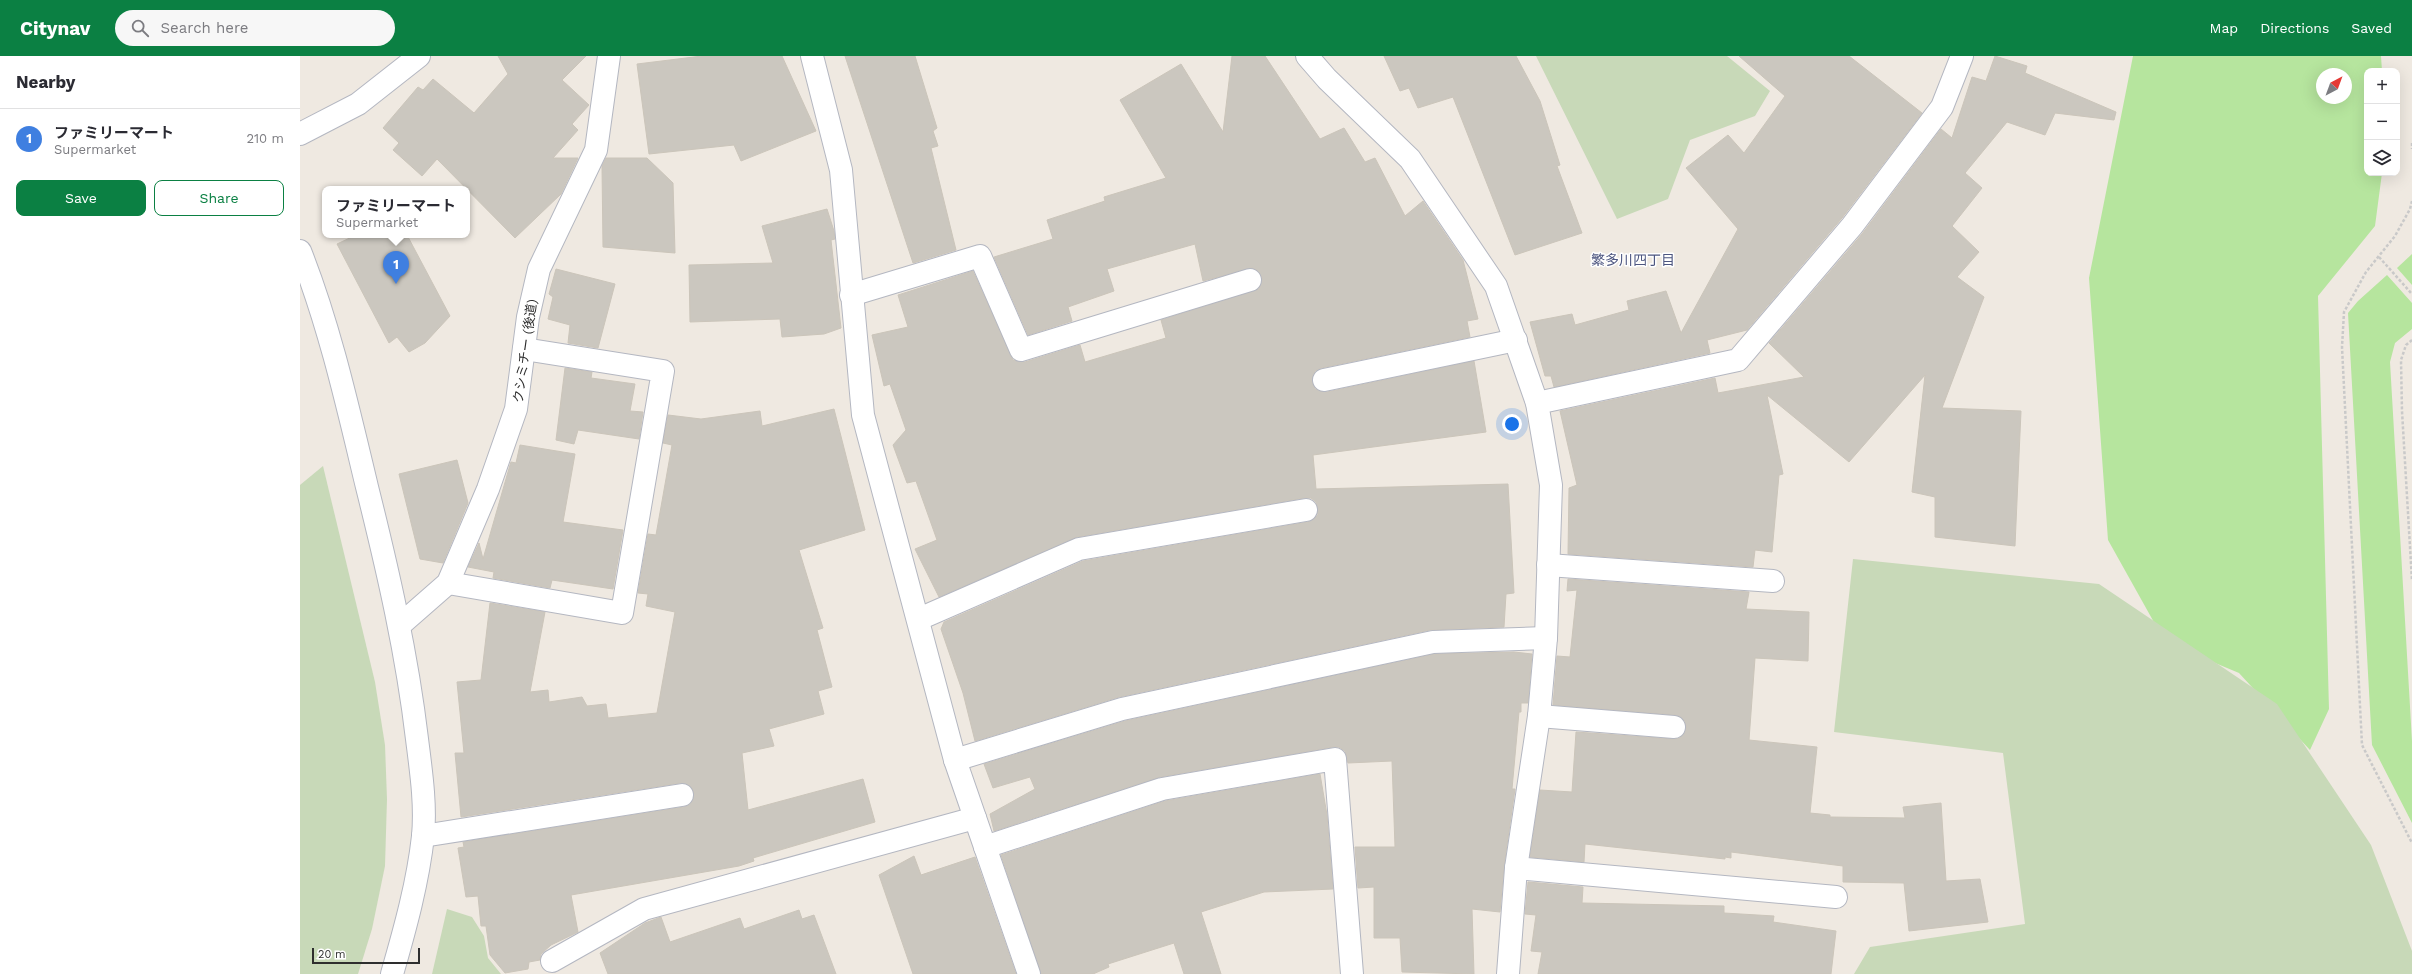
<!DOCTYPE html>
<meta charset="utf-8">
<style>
body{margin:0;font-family:"Work Sans","Noto Sans JP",sans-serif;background:#f7f7f7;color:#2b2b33}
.controls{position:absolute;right:12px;top:12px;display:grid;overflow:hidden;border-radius:8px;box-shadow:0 4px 16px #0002}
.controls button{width:36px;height:36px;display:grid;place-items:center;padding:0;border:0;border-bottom:1px solid #e1e1e2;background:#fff;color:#2b2b33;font:20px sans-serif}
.compass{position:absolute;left:2016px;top:12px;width:36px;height:36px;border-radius:50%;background:#fff;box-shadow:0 4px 16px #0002;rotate:41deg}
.scale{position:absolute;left:12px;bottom:10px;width:108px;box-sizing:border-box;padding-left:4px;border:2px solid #2e2e2e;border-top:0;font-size:11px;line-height:14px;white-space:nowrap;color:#2e2e2e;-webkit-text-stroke:3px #fff;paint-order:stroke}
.you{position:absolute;left:1212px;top:368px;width:14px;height:14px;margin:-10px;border:3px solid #fff;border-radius:50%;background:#1a73e8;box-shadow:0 0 0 6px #1a73e833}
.badge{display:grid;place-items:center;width:26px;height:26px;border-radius:50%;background:#0b8043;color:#fff;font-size:13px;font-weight:700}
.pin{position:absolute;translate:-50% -33px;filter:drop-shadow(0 1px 2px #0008)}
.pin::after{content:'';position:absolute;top:21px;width:14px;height:12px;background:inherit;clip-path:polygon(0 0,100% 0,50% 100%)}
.popup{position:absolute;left:22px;top:130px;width:148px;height:52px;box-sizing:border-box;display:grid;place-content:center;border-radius:8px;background:#fff;filter:drop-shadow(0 1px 3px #0005);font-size:13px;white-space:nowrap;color:#7c7c81}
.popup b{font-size:15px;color:#2b2b33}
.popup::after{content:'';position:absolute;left:50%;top:100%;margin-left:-8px;border:8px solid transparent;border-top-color:#fff}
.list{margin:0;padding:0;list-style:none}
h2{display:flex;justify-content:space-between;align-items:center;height:52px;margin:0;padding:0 16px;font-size:17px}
h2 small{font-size:13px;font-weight:400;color:#7c7c81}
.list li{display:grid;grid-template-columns:26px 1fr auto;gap:12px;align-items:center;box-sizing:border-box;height:60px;padding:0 16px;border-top:1px solid #e1e1e2}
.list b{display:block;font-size:15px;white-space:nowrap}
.list p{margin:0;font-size:13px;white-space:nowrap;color:#7c7c81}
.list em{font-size:13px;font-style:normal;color:#7c7c81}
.actions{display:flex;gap:8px;padding:12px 16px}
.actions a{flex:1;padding:9px 0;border:1px solid #0b8043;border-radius:8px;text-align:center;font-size:14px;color:#0b8043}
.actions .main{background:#0b8043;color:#fff}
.icon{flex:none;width:22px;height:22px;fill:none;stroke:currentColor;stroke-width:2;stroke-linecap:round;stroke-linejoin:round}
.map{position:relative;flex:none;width:2112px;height:918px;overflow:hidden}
header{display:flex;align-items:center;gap:24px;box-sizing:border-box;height:56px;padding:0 20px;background:#0b8043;color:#fff}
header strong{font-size:19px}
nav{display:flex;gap:22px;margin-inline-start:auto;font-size:14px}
.search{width:280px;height:36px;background:#f7f7f7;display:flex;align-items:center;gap:10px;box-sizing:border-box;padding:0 14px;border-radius:22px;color:#7c7c81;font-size:15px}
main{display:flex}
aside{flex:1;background:#fff}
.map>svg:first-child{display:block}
.green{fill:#b6e59e;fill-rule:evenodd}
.cemetery{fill:#c8d9b8}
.building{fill:#cbc7bf;stroke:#cbc5ba}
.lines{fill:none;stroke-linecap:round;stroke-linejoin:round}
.minor-casing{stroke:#b4b7c1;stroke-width:24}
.tertiary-casing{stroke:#b4b7c1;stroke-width:24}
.path{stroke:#c9c9c9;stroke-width:2.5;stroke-dasharray:3 2;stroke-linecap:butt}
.minor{stroke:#fff;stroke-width:22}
.tertiary{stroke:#fff;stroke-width:22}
.labels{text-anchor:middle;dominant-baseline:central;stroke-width:3;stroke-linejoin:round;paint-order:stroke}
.street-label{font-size:13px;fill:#2e2e2e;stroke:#fff}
.neighbourhood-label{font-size:14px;fill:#4d5680;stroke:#fff}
</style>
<header>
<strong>Citynav</strong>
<div class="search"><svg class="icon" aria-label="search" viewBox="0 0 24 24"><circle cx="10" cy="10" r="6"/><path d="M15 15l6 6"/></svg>Search here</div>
<nav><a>Map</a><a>Directions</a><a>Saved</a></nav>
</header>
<main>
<aside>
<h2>Nearby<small></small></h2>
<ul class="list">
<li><span class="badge" style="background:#3f7fe0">1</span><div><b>ファミリーマート</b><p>Supermarket</p></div><em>210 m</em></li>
</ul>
<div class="actions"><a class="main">Save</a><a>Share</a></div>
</aside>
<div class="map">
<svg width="2112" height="918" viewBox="0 0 2112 918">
<rect width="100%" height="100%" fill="#efe9e1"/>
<g class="green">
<path d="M1833,0H2081L2082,15H2067V117H2082L2075,170L2018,240L2029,653L2010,694L1939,617L1865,586L1808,484L1789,222ZM2022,18H2046V42H2022Z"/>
<path d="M2112,198V229L2097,212Z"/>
<path d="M2087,219L2112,247V273L2095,287L2090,306L2112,685V767L2072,689L2048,257L2058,245Z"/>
</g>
<g class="cemetery">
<path d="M1236,0H1427L1470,35L1455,60L1390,84L1368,143L1317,163Z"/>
<path d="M23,410L75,626L85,689L87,743L85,810L72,873L58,918H0V429Z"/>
<path d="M1553,503L1799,528L1977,648L2071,789L2112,895V918H1554L1570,891L1725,868L1703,697L1534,676Z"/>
<path d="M147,853L172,861L184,880L188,902L201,918H132Z"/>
</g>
<g class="building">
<path d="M198,0H286L262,24L289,49L272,68L278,74L253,102H278L261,138L215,182L137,103L122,120L93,94L99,87L83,72L118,31L123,34L133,23L174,57L208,18Z"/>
<path d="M402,0H482L516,75L441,105L434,89L349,98L337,8Z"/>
<path d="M545,0H615L637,72L633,75L638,90L631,92L656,194L613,207Z"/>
<path d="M932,0H965L1020,83L1044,72L1065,106L1075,102L1105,160L1123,145L1163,204L1178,263L1167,265L1170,281L1021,312L1015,315L1012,326L1015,333L1027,336L1174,305L1186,376L1013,399L1016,433L1208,428L1214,537L1206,538L1204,571L1130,574L819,641L675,685L663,637L641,573L644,566L783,505L1008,466L1018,459L1016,446L1011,442H1004L777,481L639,541L615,493L637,484L616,425L607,427L593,389L606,374L590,328L584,330L572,279L608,271L598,239L673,215L713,304L725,306L780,289L785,306L866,282L861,264L959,233L962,221L958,215L952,212L903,225L895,188L807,213L814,235L768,251L772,265L728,279L694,201L753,183L747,164L805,145L804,141L866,122L820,44L881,8L923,76Z"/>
<path d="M1084,0H1216L1240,45L1260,109L1257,110L1282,177L1215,199L1153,41L1118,52L1109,32L1100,35Z"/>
<path d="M1439,0H1549L1622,57L1542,162L1447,274L1407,284L1410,297L1254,331L1251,320H1245L1230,266L1272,258L1275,269L1329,254L1327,245L1366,235L1381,277L1438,173L1386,112L1428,79L1444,97L1485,40Z"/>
<path d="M1695,0L1727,10L1725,17L1816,56L1814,64L1755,57L1745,79L1707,66L1665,117L1682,132L1652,170L1679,196L1657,221L1684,241L1642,352L1721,355L1715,490L1635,481V441L1612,436L1625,319L1549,406L1467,339L1483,418L1479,419L1472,496L1455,494L1453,511L1268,498L1269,432L1277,429L1260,355L1415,322L1418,337L1504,321L1469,287L1562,178L1641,73L1652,82L1672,21L1686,25Z"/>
<path d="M306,102H347L373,127L375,197L303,191L302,110Z"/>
<path d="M527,153L534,175L535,183L531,184L541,272L524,278L482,281L480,263L390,266L389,209L473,207L462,170Z"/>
<path d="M56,179H107L150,260L125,287L109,296L97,281L89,287L37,188Z"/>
<path d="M256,213L315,228L298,292L268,287L270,269L248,263L253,241L249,238Z"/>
<path d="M265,312L292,316L291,322L335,328L330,355L343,356L339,383L278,374L274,388L256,384Z"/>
<path d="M534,353L565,474L499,494L523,572L517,574L532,631L518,635L524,658L469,673L474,690L442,697L448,754L563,723L575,766L453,802L454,805L439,810L271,839L278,876L251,889L241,898L240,904L229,906L228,913L205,917L190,899L186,870H181L178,840L166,841L158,792L164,791L163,786L384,751L390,748L394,737L391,731L380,727L161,761L155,697H164L157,626L181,624L190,547L245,556L230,636L248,634L249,646L282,641L287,650L306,648L308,662L357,657L375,556L346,550L348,538L338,537L348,478L356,479L372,389L363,387L368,359L401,363L460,355L462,370Z"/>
<path d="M220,389L275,398L263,466L323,474L313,533L252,524L250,532L193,522L194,516L168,511L179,487L183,503L210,409L211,406L216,407Z"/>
<path d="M157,404L168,447L143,507L120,503L99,418Z"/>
<path d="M1268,523L1449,536L1446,553L1509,556L1508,605L1455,602L1449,684L1517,691L1510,757L1530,759V761L1605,762L1603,751L1641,747L1646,825L1680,823L1688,866L1609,875L1604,827L1543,826V810L1431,796V802L1425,801V803L1285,788L1284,806L1230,801L1240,734L1272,736L1276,676L1373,683L1380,682L1386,672L1385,665L1375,659L1253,649L1257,600L1270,601L1277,534L1267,535Z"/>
<path d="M1214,596L1232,598L1228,647H1221V656H1219L1212,733H1215L1204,810L1200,856L1172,853L1174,918L1102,916L1100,882H1074V831L1058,832L1055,791H1095L1092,705L1048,707L1045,695L1039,691H1033L860,721L694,775L690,758L735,733L730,721L693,732L684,708L825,665L1135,598Z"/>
<path d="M1020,718L1027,759L1033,833L964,836L901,856L921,918H884L874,887L808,908L809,911L793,918H741L701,799L865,745Z"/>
<path d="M614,800L621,819L675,801L716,918H613L579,819Z"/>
<path d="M1228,826L1283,831L1282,847L1424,850V857L1474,860L1473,866L1536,875L1531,918H1238L1242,896L1231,895L1236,859L1225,858Z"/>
<path d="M499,854L502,863L514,859L536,918H308L300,897L345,867L361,861L370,886L440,862L444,873Z"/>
</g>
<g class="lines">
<defs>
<g id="minor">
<path d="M512,0L541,114L563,359L655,704L729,918"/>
<path d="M1007,0L1027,23L1110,103L1196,230L1237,347L1251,429L1246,582L1239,660L1216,812L1208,918"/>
<path d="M0,78L58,48L119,0"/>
<path d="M551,239L680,200L721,294L950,224"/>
<path d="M1024,324L1216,284"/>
<path d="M1237,347L1438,304L1552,170L1642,51L1662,0"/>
<path d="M1248,509L1473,525"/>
<path d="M148,527L322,557L363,315L224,293"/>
<path d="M619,563L779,493L1006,454"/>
<path d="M100,569L148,527L188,433L216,353L228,261L239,213L296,94L309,0"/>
<path d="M1239,660L1374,671"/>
<path d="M655,704L822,653L1133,586L1246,582"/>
<path d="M123,780L382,739"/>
<path d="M685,791L862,733L1035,703L1052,918"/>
<path d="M1216,812L1536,841"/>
<path d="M252,905L344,853L675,762"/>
</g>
<path id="tertiary" d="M0,195C30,271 48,352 67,431C88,515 107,598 117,683C121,715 126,748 123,780C118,826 105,873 92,918"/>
</defs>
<use href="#minor" class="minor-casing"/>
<use href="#tertiary" class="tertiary-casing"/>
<g class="path">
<path d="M2112,87V93"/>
<path d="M2112,145L2110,153L2095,180L2066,216L2044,256L2042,291L2062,689L2112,787"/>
<path d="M2079,201L2112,238"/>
<path d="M2112,284L2106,289L2101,304L2102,355L2112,525"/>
</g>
<use href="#minor" class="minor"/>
<use href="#tertiary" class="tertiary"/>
</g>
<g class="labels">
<g class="street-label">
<text transform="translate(225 295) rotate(-82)">クシミチー (後道)</text>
</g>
<g class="neighbourhood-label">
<text x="1333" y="204">繁多川四丁目</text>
</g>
</g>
</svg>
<div class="controls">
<button>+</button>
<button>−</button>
<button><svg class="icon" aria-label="layers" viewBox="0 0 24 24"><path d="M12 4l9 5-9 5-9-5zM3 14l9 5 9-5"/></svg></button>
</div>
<svg class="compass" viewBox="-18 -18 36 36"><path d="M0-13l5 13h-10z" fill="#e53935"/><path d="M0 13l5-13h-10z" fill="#7c7c81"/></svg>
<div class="scale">20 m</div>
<div class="you"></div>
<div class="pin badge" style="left:96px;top:228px;background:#3f7fe0">1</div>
<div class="popup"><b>ファミリーマート</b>Supermarket</div>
</div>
</main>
